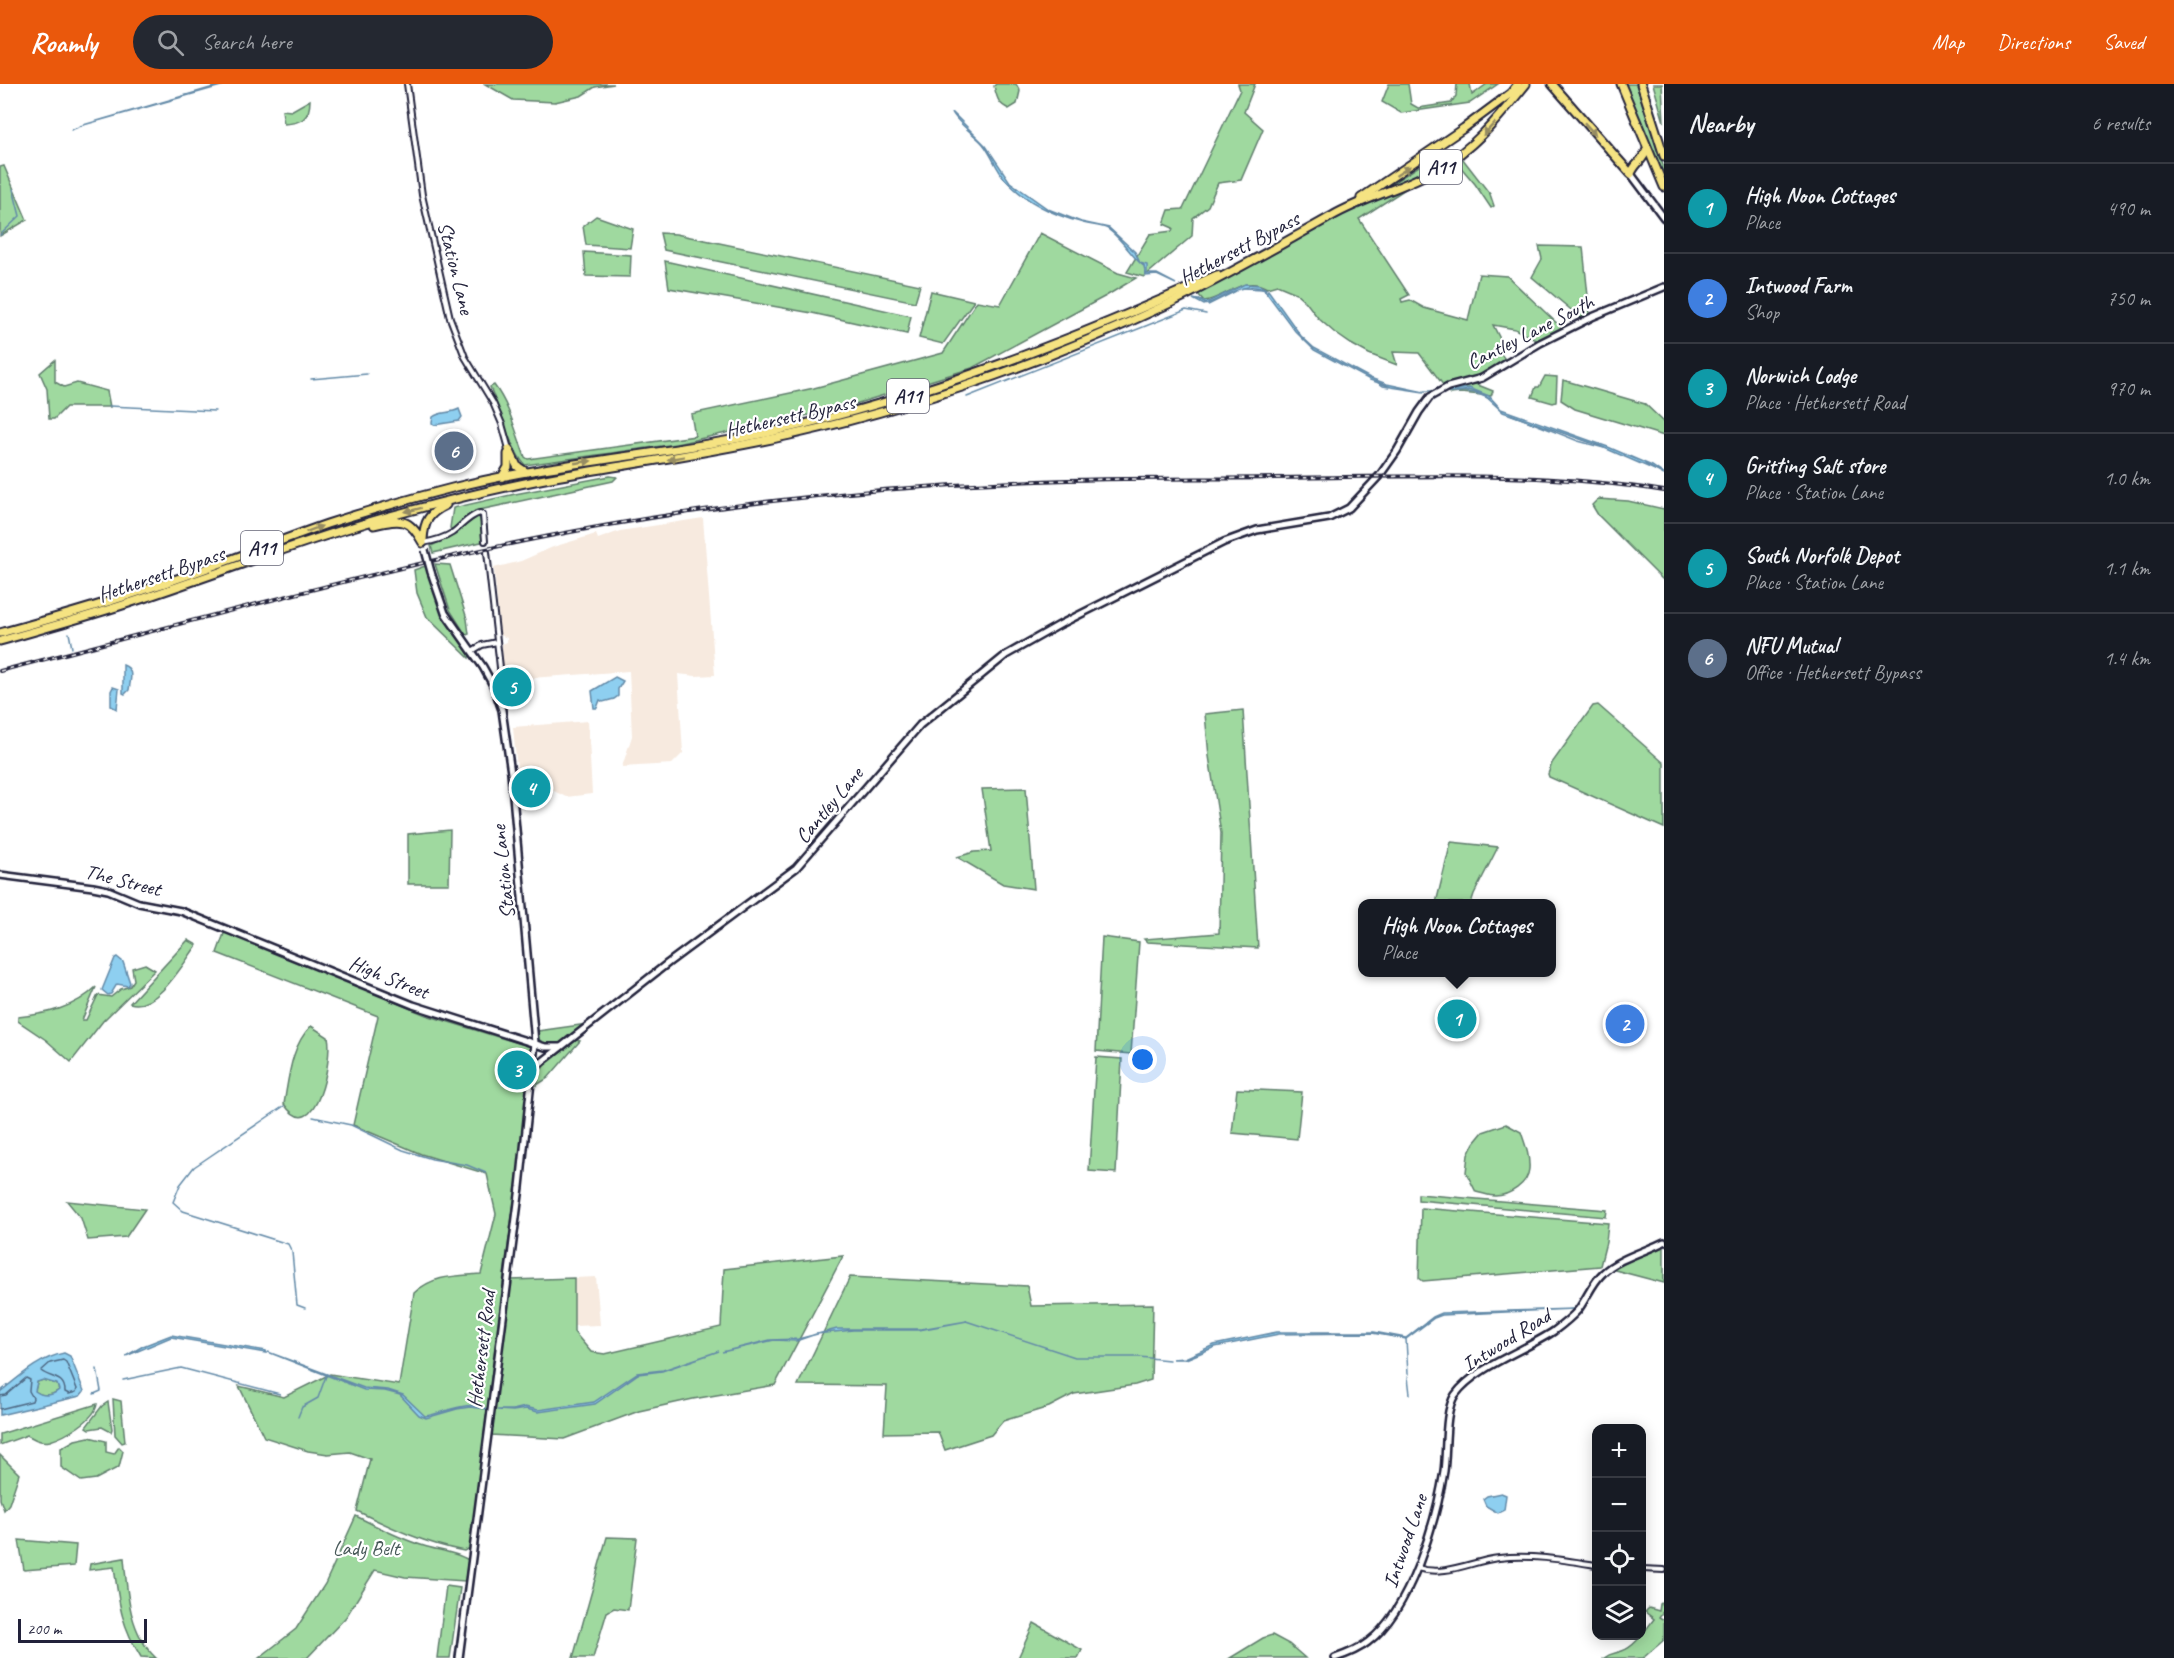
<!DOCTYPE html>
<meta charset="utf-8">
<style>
body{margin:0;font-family:Caveat,sans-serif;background:#242831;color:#f1f3f6}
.controls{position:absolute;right:18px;bottom:18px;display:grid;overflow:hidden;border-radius:12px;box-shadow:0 3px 15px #0003}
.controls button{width:54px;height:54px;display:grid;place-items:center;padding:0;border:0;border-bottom:2px solid #363941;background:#171b24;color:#f1f3f6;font:30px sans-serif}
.scale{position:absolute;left:18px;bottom:15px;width:129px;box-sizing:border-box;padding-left:6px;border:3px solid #22223b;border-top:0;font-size:16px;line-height:21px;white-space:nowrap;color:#22223b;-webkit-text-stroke:4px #fff;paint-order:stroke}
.you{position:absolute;left:1143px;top:976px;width:21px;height:21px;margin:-15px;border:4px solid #fff;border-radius:50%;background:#1a73e8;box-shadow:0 0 0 9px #1a73e833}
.badge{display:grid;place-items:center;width:39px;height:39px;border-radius:50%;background:#ea580c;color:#fff;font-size:20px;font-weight:700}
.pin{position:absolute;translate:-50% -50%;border:3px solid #fff;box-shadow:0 2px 6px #0006}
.popup{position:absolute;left:1358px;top:815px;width:198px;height:78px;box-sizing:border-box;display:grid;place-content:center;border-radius:12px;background:#171b24;filter:drop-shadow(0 2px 4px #0005);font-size:20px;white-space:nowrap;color:#9ea1a6}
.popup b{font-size:22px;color:#f1f3f6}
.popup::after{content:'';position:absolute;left:50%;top:100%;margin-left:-12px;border:12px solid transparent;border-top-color:#171b24}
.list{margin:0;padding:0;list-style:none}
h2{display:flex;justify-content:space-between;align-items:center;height:78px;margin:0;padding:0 24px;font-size:26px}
h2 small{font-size:20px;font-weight:400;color:#9ea1a6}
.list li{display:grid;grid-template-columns:39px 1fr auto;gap:18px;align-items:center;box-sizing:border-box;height:90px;padding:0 24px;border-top:2px solid #363941}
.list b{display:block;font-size:22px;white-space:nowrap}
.list p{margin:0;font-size:20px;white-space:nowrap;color:#9ea1a6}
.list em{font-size:20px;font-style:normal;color:#9ea1a6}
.icon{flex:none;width:33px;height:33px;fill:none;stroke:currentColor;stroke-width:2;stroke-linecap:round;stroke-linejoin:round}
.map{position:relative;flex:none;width:1664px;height:1574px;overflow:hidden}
header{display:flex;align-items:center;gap:36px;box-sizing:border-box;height:84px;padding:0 30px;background:#ea580c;color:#fff}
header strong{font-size:28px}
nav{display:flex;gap:33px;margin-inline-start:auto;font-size:21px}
.search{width:420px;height:54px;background:#242831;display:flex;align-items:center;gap:15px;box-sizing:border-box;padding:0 21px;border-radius:33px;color:#9ea1a6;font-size:22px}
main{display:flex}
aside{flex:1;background:#171b24}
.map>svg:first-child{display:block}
.built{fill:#f7eadf}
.green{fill:#9fd99f;stroke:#607e6d;stroke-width:1.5}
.water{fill:#8ecff0;stroke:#638aa8;stroke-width:1.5;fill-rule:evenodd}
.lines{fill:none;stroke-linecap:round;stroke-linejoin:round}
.shore{stroke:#4d6783;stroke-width:1.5}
.stream{stroke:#638aa8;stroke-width:1.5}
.street-casing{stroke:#22223b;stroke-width:8}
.secondary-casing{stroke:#22223b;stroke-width:10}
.highway-casing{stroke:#22223b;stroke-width:11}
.street{stroke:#fff;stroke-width:4}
.secondary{stroke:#fff;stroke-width:5}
.highway{stroke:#f5e382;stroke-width:7}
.rail-casing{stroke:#22223b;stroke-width:4}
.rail{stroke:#fff;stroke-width:1.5;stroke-dasharray:4.5;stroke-linecap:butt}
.secondary-bridge-casing{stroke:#22223b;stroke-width:10;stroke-linecap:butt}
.secondary-bridge{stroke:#fff;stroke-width:5}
.oneway{fill:#968c62}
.labels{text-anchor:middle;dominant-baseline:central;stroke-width:4.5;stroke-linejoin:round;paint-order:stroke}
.shield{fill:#fff;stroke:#646476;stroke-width:1.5}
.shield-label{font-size:20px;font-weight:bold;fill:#22223b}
.street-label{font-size:21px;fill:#22223b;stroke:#fff}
.park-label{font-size:21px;fill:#485959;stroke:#fff}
</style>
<header>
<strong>Roamly</strong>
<div class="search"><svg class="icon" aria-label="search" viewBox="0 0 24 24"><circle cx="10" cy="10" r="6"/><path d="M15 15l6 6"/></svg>Search here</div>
<nav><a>Map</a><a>Directions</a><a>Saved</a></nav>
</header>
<main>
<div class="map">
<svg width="1664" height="1574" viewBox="0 0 1664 1574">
<rect width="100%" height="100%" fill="#fff"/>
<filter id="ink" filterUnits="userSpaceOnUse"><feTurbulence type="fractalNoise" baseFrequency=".0167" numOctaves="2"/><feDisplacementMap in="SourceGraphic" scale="12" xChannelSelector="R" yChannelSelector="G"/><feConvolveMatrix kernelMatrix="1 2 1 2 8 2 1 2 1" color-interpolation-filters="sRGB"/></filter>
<g filter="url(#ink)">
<g class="built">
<path d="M703,434L715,591L696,592L678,590L683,669L672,680L622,683L632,652L629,587L503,596L502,560L507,558V554L500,551L494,484L521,477L553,463L596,450L598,455L620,447Z"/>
<path d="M588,637L592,710L566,713L554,707H547L541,715L520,716L513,643Z"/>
<path d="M596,1193L600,1241L574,1242V1194Z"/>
</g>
<g class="green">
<path d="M485,0H614L595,3L581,12L555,18L513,16Z"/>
<path d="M996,0H1016L1020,7L1017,20L1009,25C998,20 997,14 994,2Z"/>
<path d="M1238,0H1255L1244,28L1263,45L1241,96L1218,99L1208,122L1193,134L1192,152L1144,193L1127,188L1150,150L1172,147L1173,144L1164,140L1169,126L1183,125L1240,6Z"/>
<path d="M1389,0H1408L1411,20L1418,24L1451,19L1456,12L1457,0H1470L1472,11L1487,0H1498L1470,19L1401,29L1382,18Z"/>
<path d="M1625,0H1636L1664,84V99Z"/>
<path d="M1653,0H1662L1664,38Z"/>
<path d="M310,16C310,35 301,39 284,40L282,26L291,27Z"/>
<path d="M1441,68L1459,70L1490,110L1494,122L1491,124L1475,100L1453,74L1359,135L1409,211L1401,215L1402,218L1410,216L1424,224L1468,236L1479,190L1507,192L1563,245L1539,258L1515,245L1493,241L1502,259L1501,270L1507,278L1473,299L1493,307L1491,312L1461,309L1450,310L1419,269L1393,268L1397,281L1369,270L1351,260L1335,249L1318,234L1306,218L1296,209L1277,201L1267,204C1243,190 1227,214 1204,217L1198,210L1336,135Z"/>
<path d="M4,82L27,136L0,152V83Z"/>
<path d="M596,132L633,145L630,164L586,161L583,142Z"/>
<path d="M660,149L676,150L920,201L915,218L664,166Z"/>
<path d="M1040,149L1118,189L1136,194L1106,212L972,284L845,323L676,360L525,381C511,366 499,324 490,303L494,301C510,322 516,349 525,373L528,375L695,352L691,330L814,304L943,269L977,217L1000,221Z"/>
<path d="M1539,162L1583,163L1590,232L1582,235L1532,193L1542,175Z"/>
<path d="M584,168L631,171L630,193L586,192Z"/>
<path d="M665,177L911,232L907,250L812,229L669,204Z"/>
<path d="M931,207L974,217L943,260L919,254Z"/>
<path d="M55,276V298L64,303L77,299L107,307L110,323H66L54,335H49L47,305L40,289Z"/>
<path d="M1545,292L1557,293L1556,318L1553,319L1532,313L1536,303H1539Z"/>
<path d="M1563,296L1645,320L1664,338V352L1575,325L1561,316Z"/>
<path d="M610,392L617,393L613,397L475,427L452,446L450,444L453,424L515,410Z"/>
<path d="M1598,415L1628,417L1664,425V497L1598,431L1592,421Z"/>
<path d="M477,433L480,434L483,455L481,458L433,469L431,462L452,452Z"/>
<path d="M435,480L450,481L467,535L469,550L466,551L450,526Z"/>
<path d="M425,482L442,529L470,569L469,574L427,533L417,509L414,486Z"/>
<path d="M1598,621L1664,679V744L1549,693L1548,690L1552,679L1593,622Z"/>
<path d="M1243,626L1258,864L1147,858L1144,855L1219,849L1221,749L1209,672L1205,630Z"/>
<path d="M1026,704L1034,805L1003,800L957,773L974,768L991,767L982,705Z"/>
<path d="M450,746L449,800H408V750Z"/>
<path d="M1451,758L1498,763L1474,810L1471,819H1436Z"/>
<path d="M225,847L426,931L528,962L532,965L531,973L524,969L513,970L500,987L506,995L524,1000L527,993L531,994L504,1191L470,1464L464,1467C426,1460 392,1444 357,1427L370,1375L350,1368L328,1370L308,1367L264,1353L239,1302L284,1313L330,1290L399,1301L414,1209C433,1191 455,1192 481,1190L496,1130L487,1090L421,1070L353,1041L378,932L217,869Z"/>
<path d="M1102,853L1139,858L1131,970L1096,967Z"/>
<path d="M188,856L197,861C183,880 156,928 130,919Z"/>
<path d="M145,880L155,886L103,937L71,978L46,956L18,937V933C46,930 75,924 96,903L82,936H86L98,911L111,913L121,905L130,902L134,896L132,884Z"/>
<path d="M587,940C574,952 560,965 542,959L538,954V947Z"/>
<path d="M311,942L328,953C333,973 316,1066 284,1020C289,992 291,962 311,942Z"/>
<path d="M576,956L580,957L548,994L537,1001C539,980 557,964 576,956Z"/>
<path d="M1096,973L1122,975L1116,1089L1089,1087Z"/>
<path d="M1237,1005L1302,1008L1297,1055L1232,1049Z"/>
<path d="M1506,1040L1521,1048C1525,1060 1530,1072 1529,1085C1528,1100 1509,1112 1495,1112C1489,1112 1482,1109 1476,1108L1466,1088L1468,1071L1474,1059L1483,1048Z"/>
<path d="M1418,1110L1607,1126L1606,1133L1418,1116Z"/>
<path d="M67,1117L145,1125L126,1153L88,1156L81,1134Z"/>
<path d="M1421,1124L1608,1139L1606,1158L1600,1182L1423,1197L1419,1194Z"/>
<path d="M1664,1162V1199L1611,1185Z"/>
<path d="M843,1172L775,1301L693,1315L639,1327L564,1355L491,1351L511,1196L574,1194V1248L591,1268L605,1270L721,1243L724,1185Z"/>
<path d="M850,1193L1027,1202L1031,1222L1153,1220L1151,1296L1135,1301L1074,1310L1049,1323L1003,1337L991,1351L945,1366L938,1348L884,1349L887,1302L798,1301Z"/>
<path d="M43,1296L57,1300L59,1306C51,1312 43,1313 35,1307L37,1298Z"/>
<path d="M113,1315L121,1317L125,1358L122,1359L115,1351Z"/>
<path d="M108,1318L112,1345L111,1348L102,1343L89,1345L86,1343L102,1322Z"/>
<path d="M97,1320C95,1336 64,1353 50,1357C41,1359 34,1355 27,1351L0,1361V1350Z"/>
<path d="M89,1353L106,1357V1368L114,1370L119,1363L123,1367L119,1383L96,1395L81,1397L61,1383V1364L75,1356Z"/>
<path d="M0,1371L19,1390L9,1420L4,1426L0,1415Z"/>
<path d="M356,1432C378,1443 400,1455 424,1462C436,1466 459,1469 468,1476L465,1497L405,1493L375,1486L346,1533L307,1574H259L296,1545L325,1500Z"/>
<path d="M607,1453L637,1454L628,1526L614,1524L607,1528L593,1574H573Z"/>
<path d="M19,1456L76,1461L74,1482L24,1486Z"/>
<path d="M124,1474C127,1508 129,1549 156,1574L141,1573C121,1541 119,1520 114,1483L89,1486L90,1480Z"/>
<path d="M446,1502L460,1504L450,1574H437Z"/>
<path d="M1664,1517V1526L1659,1533L1664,1536V1556L1643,1574H1604C1612,1568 1614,1570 1622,1567C1636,1562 1646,1545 1654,1535L1645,1528L1649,1524L1659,1527L1660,1520Z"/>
<path d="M1034,1539L1082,1566L1078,1574H1018Z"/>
<path d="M1272,1551L1289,1560L1305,1574H1230L1263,1554Z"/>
</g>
<g class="water">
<path d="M224,0H228L80,42Z"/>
<path d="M952,28L986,62L1010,98L1048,125L1081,138L1109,144L1135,168L1140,179L1147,181V190H1157L1176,200L1157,191L1146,192L1144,182C1137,180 1119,150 1106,144C1098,141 1088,141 1080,138C1053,131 1024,117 1005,95C996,85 992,71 983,60C974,50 957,39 952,28Z"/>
<path d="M1245,200L1259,201L1266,205L1265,206C1244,195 1224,215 1204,221L1193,215L1208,218Z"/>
<path d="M1268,206L1301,252L1314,264L1370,294L1387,300L1424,308L1391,303L1370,296L1314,266L1295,247L1266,208Z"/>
<path d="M1469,304L1489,312L1501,325L1608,363L1652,382L1664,390L1600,362L1503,328L1483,310L1468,306L1454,309L1445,307Z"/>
<path d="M459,325L462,333L459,337L434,341L432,339L433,333C441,327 450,330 459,325Z"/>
<path d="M123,581C135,585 130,597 129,606L125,610L123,609Z"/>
<path d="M615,593L623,597L618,605V612L614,615L603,618L600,616L597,624H594L592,607Z"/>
<path d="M113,603L119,605L117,625L111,622V607Z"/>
<path d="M117,873L123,878L130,899L128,902L117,900L111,910L108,911L102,906L115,874Z"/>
<path d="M1574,1225L1442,1231L1434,1234L1406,1255L1372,1249L1279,1250L1215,1263L1186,1275H1172L1185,1274L1214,1261L1277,1248H1374L1406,1254L1433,1233L1442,1229Z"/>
<path d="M967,1237L919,1246H853L816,1250L796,1257L774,1256L722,1268L770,1256L798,1255L837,1245H921Z"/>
<path d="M171,1251L266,1267V1269L171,1253L126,1272L143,1262Z"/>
<path d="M719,1267L662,1287L638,1290L595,1320L538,1328L526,1325L513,1327L497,1326H513L525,1323L538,1326L594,1318L637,1289L663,1286Z"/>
<path d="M268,1268L364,1304L388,1306L403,1311L425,1332C445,1329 469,1315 487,1325L470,1323L457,1325L426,1334L419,1331L400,1311L385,1307L364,1306Z"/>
<path d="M64,1269L70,1272L84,1307L80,1312L0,1331V1308C20,1292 39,1274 64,1269ZM43,1296L57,1300L59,1306C52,1312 43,1313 35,1307L37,1298Z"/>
<path d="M1501,1409L1506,1411L1504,1426L1498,1429L1486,1422L1483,1415L1487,1412Z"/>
</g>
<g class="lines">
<g class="shore">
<path d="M63,1276L66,1278L77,1305L76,1308L69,1310L65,1308C65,1292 51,1295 41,1287L50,1279Z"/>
<path d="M0,1312L6,1311L26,1294L30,1296L29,1307L33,1314L32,1317L0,1325"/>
</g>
<g class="stream">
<path d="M71,46L81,42"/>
<path d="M0,151L20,132L13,105"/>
<path d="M1243,204L1263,205L1267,208"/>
<path d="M1199,216L1208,221L1236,207"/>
<path d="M311,295L367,290"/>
<path d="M1377,298L1383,302L1389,303"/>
<path d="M1448,306L1476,309L1490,315"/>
<path d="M1424,307H1432L1442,303"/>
<path d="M967,313L1186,226L1206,230"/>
<path d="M109,322L215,327"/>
<path d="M1510,330L1578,357L1604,364"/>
<path d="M1645,380L1664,391"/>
<path d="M69,549L72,564"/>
<path d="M284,1022L194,1083L180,1101L173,1118L183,1127L288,1160L292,1168L297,1221L305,1224"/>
<path d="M313,1033L351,1041L403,1066L432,1075L467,1081L486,1089"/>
<path d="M966,1237L1075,1273H1139L1169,1276"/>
<path d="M1406,1255L1408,1290"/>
<path d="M1408,1293L1410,1310"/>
<path d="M123,1296L181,1284L280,1310"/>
<path d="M94,1310L101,1307L97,1285"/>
<path d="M298,1333L302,1323L318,1314L326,1292"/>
</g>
<defs>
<g id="street">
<path d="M407,0L422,111L450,234L465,273L493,319L502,340L509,365"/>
<path d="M423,459C433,457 443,455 452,449C461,443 468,432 480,429L483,431L485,457"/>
<path d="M487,468L503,610V614L499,615"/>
<path d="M472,567L482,561L497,558"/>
<path d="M1417,1484C1447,1493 1471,1477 1499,1474C1531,1470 1565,1476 1596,1481"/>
<path d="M1642,1485L1664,1486"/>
</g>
<g id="secondary">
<path d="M1631,90L1664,134"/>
<path d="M431,488L445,529L483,583L494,603L502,626L511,689L535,959L520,1103L459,1574"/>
<path d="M0,791L93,803L108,806L139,819L181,827L413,921L545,963H560"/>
<path d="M533,985L668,879L796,784L920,641L1006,571L1061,540L1224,458L1257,446L1329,434L1349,424L1380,391L1397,367L1419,328L1430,313L1448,303L1482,294L1540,259L1592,233L1664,203"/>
<path d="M1335,1574C1347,1570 1358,1566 1368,1558C1410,1527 1436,1438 1444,1387C1447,1367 1444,1327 1455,1311C1475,1283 1526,1266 1554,1247C1562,1241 1571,1234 1578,1226C1587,1214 1592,1199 1603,1189C1617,1175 1646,1167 1664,1158"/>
</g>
<g id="highway">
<path d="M1552,0L1631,90C1634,80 1644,76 1647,65"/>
<path d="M1621,0L1664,103"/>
<path d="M1641,0L1664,72"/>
<path d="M1361,114L1464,44L1511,9L1518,0"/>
<path d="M509,365L517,382L526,388"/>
<path d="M502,393L508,383V370"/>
<path d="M374,441C401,435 409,433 423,459"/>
<path d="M423,456C424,437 429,429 446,421"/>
<path d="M0,549C51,535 103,521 153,503C212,484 269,460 327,440C370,426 413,414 456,403C560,377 667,371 771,348C926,313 1073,256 1217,191"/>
<path d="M0,557C45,544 90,532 135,517C226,487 316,451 409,427C465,412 522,398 579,389C649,377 720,367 790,351C918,322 1045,278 1164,222C1222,195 1276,163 1332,132C1365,113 1404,104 1437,85C1475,64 1499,33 1526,0"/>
</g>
</defs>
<use href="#street" class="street-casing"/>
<use href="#secondary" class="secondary-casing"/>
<use href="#highway" class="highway-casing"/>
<use href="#street" class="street"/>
<use href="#secondary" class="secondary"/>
<use href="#highway" class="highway"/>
<defs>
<path id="rail" d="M0,587C202,535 403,477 609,441C750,416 895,402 1038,397C1117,394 1196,395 1275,394C1404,393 1536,386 1664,407"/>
</defs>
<use href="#rail" class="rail-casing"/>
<use href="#rail" class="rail"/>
<defs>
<path id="secondary-bridge" d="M425,466L431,488"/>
</defs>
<use href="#secondary-bridge" class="secondary-bridge-casing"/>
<use href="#secondary-bridge" class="secondary-bridge"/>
</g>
<defs><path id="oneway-solid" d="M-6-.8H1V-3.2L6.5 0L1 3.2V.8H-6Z" transform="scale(1.5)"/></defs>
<g class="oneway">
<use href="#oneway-solid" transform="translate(1489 45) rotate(133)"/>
<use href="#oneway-solid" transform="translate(1590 45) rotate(48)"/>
<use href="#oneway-solid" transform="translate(1403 87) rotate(-34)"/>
<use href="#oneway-solid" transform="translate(676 374) rotate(170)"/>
<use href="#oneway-solid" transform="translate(583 378) rotate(-8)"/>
<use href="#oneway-solid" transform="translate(413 426) rotate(166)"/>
<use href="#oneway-solid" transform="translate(314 445) rotate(-20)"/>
</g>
</g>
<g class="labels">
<g class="shield">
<rect x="1420" y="66" width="42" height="34" rx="4.5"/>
<rect x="887" y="295" width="42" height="34" rx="4.5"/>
<rect x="241" y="447" width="42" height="34" rx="4.5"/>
</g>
<g class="shield-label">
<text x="1441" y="83">A11</text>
<text x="908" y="312">A11</text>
<text x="262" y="464">A11</text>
</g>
<g class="street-label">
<text transform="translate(1239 164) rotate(-28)">Hethersett Bypass</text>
<text transform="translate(456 184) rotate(76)">Station Lane</text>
<text transform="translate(1530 248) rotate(-27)">Cantley Lane South</text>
<text transform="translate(790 332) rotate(-13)">Hethersett Bypass</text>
<text transform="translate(161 490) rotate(-19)">Hethersett Bypass</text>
<text transform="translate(829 721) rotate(-50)">Cantley Lane</text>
<text transform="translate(503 788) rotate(-96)">Station Lane</text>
<text transform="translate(123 796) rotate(14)">The Street</text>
<text transform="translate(389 893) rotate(22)">High Street</text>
<text transform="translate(1506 1256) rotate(-32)">Intwood Road</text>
<text transform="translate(481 1265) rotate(-83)">Hethersett Road</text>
<text transform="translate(1405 1457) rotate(-71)">Intwood Lane</text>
</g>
<g class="park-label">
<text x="366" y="1464">Lady Belt</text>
</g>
</g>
</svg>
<div class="controls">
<button>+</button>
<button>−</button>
<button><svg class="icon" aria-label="locate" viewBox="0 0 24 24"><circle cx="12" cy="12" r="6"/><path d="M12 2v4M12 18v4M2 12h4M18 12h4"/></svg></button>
<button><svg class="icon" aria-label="layers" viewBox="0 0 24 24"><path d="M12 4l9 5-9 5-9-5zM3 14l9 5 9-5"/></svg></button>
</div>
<div class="scale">200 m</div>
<div class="you"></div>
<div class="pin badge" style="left:1457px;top:935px;background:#0f9aa8">1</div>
<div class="popup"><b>High Noon Cottages</b>Place</div>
<div class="pin badge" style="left:1625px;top:940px;background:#3f7fe0">2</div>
<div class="pin badge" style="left:517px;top:986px;background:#0f9aa8">3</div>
<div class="pin badge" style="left:531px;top:704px;background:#0f9aa8">4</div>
<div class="pin badge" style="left:512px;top:603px;background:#0f9aa8">5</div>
<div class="pin badge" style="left:454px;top:367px;background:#5c6f8a">6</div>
</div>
<aside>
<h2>Nearby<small>6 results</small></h2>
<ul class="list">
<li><span class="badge" style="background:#0f9aa8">1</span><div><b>High Noon Cottages</b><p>Place</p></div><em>490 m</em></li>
<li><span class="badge" style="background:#3f7fe0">2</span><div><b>Intwood Farm</b><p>Shop</p></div><em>750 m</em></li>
<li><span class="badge" style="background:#0f9aa8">3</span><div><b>Norwich Lodge</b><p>Place · Hethersett Road</p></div><em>970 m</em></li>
<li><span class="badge" style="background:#0f9aa8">4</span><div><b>Gritting Salt store</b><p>Place · Station Lane</p></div><em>1.0 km</em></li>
<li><span class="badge" style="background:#0f9aa8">5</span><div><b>South Norfolk Depot</b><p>Place · Station Lane</p></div><em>1.1 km</em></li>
<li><span class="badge" style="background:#5c6f8a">6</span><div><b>NFU Mutual</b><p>Office · Hethersett Bypass</p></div><em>1.4 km</em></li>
</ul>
</aside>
</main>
